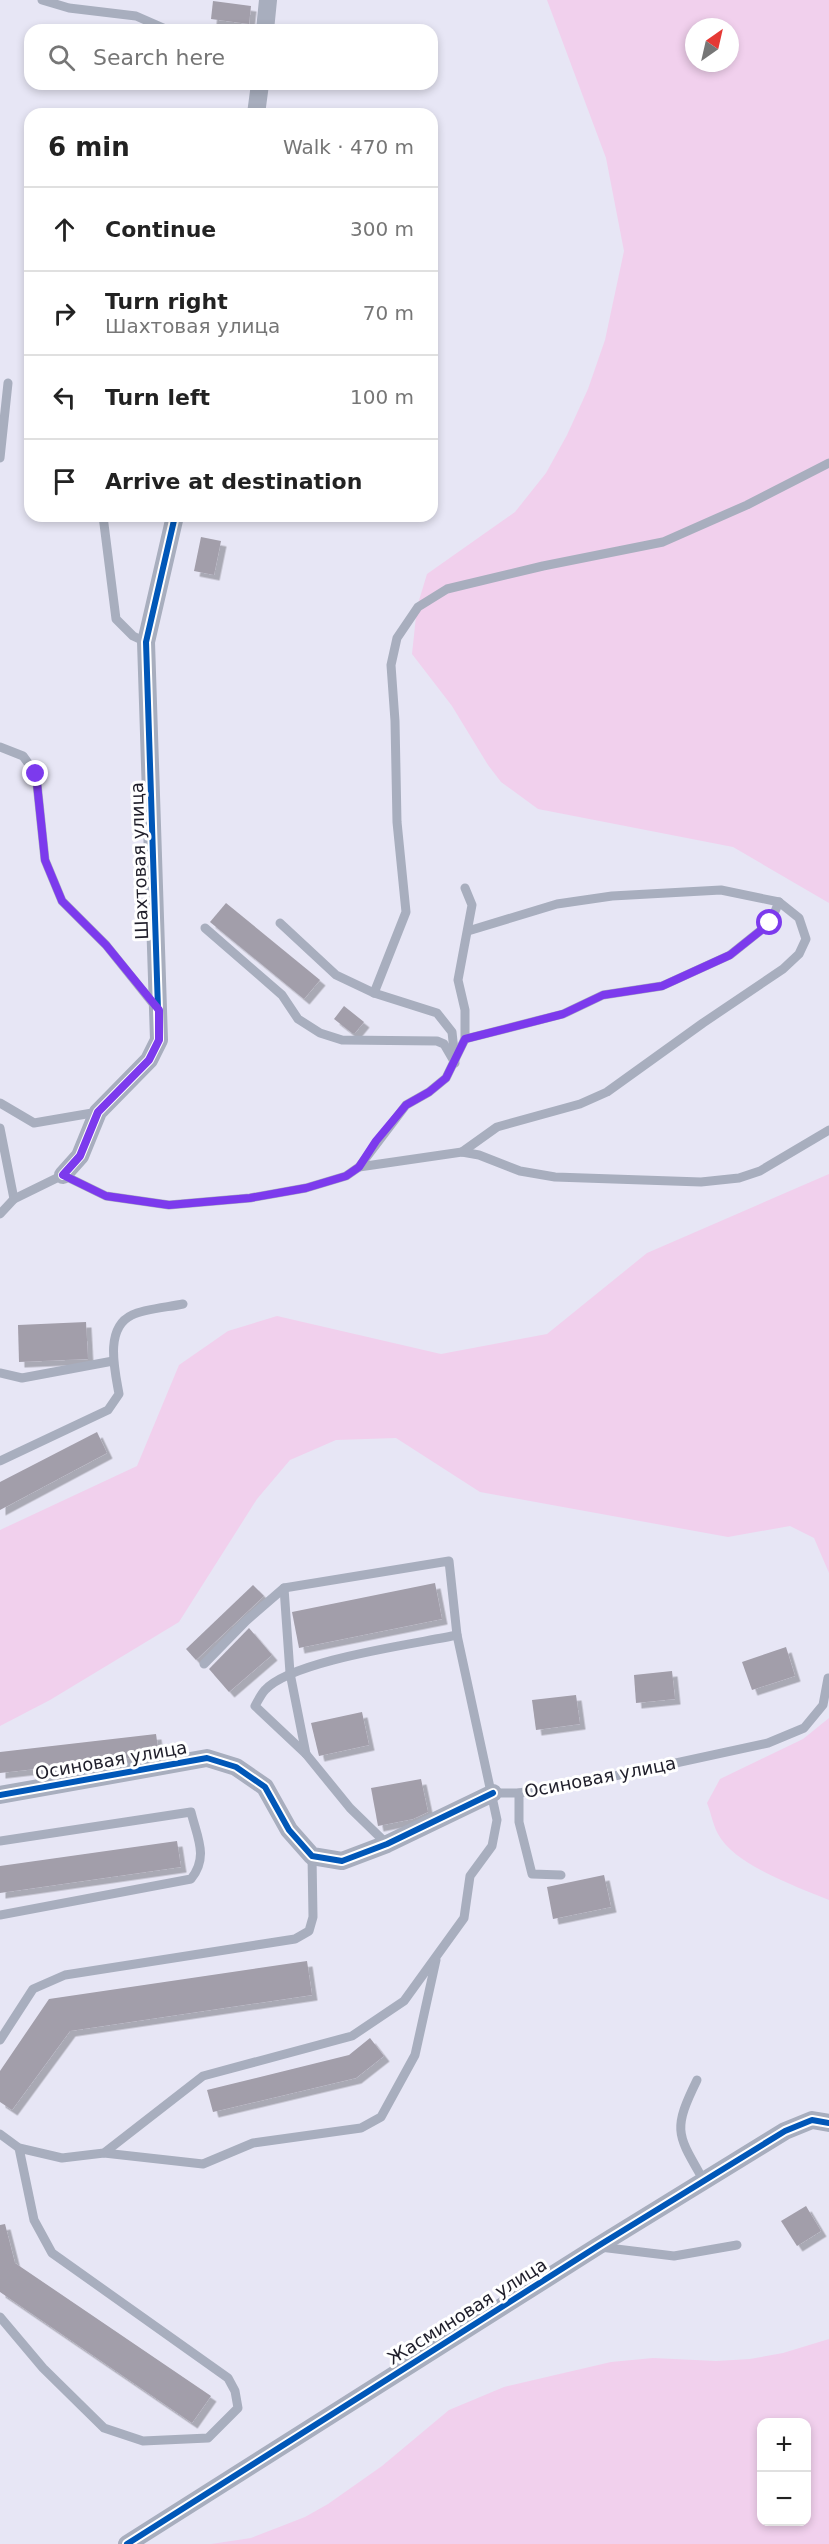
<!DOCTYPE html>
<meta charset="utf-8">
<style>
body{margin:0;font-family:"DejaVu Sans",sans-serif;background:#f6f6f6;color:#222}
.controls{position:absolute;right:18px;bottom:18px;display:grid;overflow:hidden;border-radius:12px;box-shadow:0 3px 9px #0003}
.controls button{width:54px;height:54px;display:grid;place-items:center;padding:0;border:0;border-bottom:2px solid #e0e0e0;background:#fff;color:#222;font:30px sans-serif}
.compass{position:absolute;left:685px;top:18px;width:54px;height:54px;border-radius:50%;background:#fff;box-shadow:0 3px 9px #0003;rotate:34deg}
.stop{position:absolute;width:18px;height:18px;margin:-14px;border:4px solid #7c3aed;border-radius:50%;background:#fff}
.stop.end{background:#7c3aed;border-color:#fff;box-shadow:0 2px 6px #0008}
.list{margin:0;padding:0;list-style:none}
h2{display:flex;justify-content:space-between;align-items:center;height:78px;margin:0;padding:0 24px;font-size:26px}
h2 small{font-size:20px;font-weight:400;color:#767676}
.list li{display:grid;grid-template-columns:39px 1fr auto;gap:18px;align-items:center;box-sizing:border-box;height:84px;padding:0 24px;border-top:2px solid #e0e0e0}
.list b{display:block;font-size:22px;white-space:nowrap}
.list p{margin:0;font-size:20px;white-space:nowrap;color:#767676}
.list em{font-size:20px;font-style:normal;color:#767676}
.icon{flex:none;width:33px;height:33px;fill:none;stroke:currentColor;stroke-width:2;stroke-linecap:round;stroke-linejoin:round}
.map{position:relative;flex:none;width:829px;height:2544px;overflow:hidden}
.search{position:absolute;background:#fff;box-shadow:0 3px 9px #0003;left:24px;top:24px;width:414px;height:66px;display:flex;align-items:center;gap:15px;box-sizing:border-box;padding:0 21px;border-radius:18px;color:#767676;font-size:22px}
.panel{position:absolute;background:#fff;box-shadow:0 3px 9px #0003;left:24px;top:108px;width:414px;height:414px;border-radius:18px}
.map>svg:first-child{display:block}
.green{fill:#f1d0ed;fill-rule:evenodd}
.building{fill:#a29eaa;filter:url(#shadow)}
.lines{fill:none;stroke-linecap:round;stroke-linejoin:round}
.service{stroke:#a8aebe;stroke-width:9}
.minor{stroke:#a8aebe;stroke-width:18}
.cycleway-casing{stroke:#fff;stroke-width:10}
.cycleway{stroke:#0057b8;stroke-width:6}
.route{stroke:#7c3aed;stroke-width:8}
.labels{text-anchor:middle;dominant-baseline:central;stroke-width:6;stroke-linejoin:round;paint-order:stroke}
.street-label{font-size:18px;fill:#1f1e2a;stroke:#fff}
</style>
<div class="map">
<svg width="829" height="2544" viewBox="0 0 829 2544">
<defs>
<filter id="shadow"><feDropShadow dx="5.5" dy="5.5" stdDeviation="0" flood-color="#0004"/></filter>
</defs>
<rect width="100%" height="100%" fill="#e7e6f5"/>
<g class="green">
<path d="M547,0H829V903L733,847L538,809L501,782L488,765L452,706L412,654L417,607L427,574L515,512L546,473L567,435L588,389L605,340L624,251L606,158ZM694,27H730V63H694Z"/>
<path d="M829,1174V1573L814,1538L790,1526L728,1537L480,1492L396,1438L336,1440L290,1460L257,1499L179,1622L50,1700L0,1726V1530L137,1466L179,1365L228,1331L277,1316L441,1354L547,1334L647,1253Z"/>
<path d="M829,1718V1900C798,1887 734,1865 718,1834C713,1825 711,1813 707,1803L720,1779L803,1739Z"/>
<path d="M829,2339V2544H211L251,2538L305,2517L328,2504L382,2466L449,2410L504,2387L611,2362L653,2358L716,2361L750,2359L783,2353ZM762,2422H806V2522H762Z"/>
</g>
<g class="building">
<path d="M213,1L251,6L249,24L211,19Z"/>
<path d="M201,537L221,541L214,575L194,571Z"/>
<path d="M226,903L320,980L304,999L210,922Z"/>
<path d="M344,1006L364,1022L355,1033H352L334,1019Z"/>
<path d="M86,1322L88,1359L19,1362L18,1325Z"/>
<path d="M97,1432L107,1453L0,1510V1482Z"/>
<path d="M435,1583L442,1619L299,1648L292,1612Z"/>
<path d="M253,1585L264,1596L196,1660L186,1649Z"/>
<path d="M249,1628L272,1655L229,1692L209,1669Z"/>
<path d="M786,1647L795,1676L752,1690L742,1662Z"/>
<path d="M672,1671L675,1699L636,1703L634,1675Z"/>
<path d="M576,1695L580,1724L536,1730L532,1700Z"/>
<path d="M362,1712L369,1745L319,1756L311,1723Z"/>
<path d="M156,1734L159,1755L0,1773V1752Z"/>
<path d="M421,1779L428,1812L413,1819L378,1826L371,1788Z"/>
<path d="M177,1841L181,1867L0,1893V1866Z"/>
<path d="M604,1875L611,1907L553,1919L547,1887Z"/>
<path d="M307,1961L312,1995L70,2031L12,2110L0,2102V2071L49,1999Z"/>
<path d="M370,2038L384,2056L356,2078L213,2112L207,2090L349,2055Z"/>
<path d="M806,2206L821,2231L797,2246L781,2221Z"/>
<path d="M5,2224L15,2263L211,2396L192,2423L0,2292V2225Z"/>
</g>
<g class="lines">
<g class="service">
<path d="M42,0L69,8L136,16L168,30"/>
<path d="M0,458L8,383"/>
<path d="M103,516L116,619L133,636L146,642"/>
<path d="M0,747L23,756L36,774L45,860L62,901L106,945L155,1006"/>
<path d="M280,923L336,975L374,993L437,1013L452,1032L455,1060"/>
<path d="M205,928L282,995L298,1019L320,1033L342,1040L437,1041L444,1044L455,1063"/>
<path d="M374,993L406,912L397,822L395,721L391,665L397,638L418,607L447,589L543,566L663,542L747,505L829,463"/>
<path d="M465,1039L563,1014L603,995L662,986L730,955L770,923L779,902"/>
<path d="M0,1103L34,1123L98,1112"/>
<path d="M0,1128L14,1199"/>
<path d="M462,1152L497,1127L580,1104L607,1092L703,1023L783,969L799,954L806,939L799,918L779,902L721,890L612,896L557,904L468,931"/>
<path d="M359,1167L462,1152L479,1155L520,1171L555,1177L701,1182L739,1178L760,1171L829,1130"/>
<path d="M0,1214L14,1199L63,1175L106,1196L169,1205L250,1198L306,1188L346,1176L359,1167L406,1105L429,1092L446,1078L465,1039V1010L458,980L472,905L465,888"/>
<path d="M0,1373L22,1378L113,1361"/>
<path d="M0,1461L108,1410L119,1394C115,1371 104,1328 132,1315C144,1309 169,1307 183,1304"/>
<path d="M284,1588L290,1673L306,1754"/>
<path d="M493,1793H519L625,1774L768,1743L804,1728L823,1705L828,1678"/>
<path d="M519,1793V1822L532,1874L561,1875"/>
<path d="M0,1841L191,1812C197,1837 209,1857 191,1879L0,1915"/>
<path d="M387,1844L350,1808L306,1754L255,1706C258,1701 261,1694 265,1690C292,1660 415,1644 457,1635"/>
<path d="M0,2040L33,1989L65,1975L295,1939L309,1931L313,1917L312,1856"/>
<path d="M697,2080C672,2131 677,2134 704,2181"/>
<path d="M0,2134L19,2148L62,2158L104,2153L203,2076L352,2036L404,2001L464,1918L470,1876L492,1846L497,1820L457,1635L449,1561L284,1588L246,1621L204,1664"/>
<path d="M104,2153L203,2164L253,2143L361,2128L381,2117L415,2055L436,1960"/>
<path d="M600,2247L674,2256L737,2245"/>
<path d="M0,2317L43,2368L104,2428L143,2441L208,2438L238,2408L235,2391L228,2378L52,2253L34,2220L19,2148"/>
</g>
<g class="minor">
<path d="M265,30L268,0"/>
<path d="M256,114L260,84"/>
<path d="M63,1175L80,1156L98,1112L149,1060L159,1040L146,642L175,516"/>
<path d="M0,1795L207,1758L236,1767L265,1787L289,1830L312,1856L342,1861L387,1844L493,1793"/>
<path d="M127,2544L598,2246L785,2131L812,2120L829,2123"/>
</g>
<defs>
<g id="cycleway">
<path d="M63,1175L80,1156L98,1112L149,1060L159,1040L146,642L175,516"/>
<path d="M0,1795L207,1758L236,1767L265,1787L289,1830L312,1856L342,1861L387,1844L493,1793"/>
<path d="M127,2544L598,2246L785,2131L812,2120L829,2123"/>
</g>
</defs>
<use href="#cycleway" class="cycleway-casing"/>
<use href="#cycleway" class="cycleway"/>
</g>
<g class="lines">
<path class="route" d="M36,774L45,860L62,901L106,945L159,1010V1040L149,1060L98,1112L80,1156L63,1175L106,1196L169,1205L250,1198L306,1188L346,1176L359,1167L376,1141L406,1105L429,1092L446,1078L465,1039L563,1014L603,995L662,986L730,955L770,923"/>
</g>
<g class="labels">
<g class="street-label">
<text transform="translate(139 861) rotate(-92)">Шахтовая улица</text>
<text transform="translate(111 1760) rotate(-10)">Осиновая улица</text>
<text transform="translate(600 1777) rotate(-11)">Осиновая улица</text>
<text transform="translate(467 2311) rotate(-32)">Жасминовая улица</text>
</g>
</g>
</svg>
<div class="controls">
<button>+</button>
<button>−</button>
</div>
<svg class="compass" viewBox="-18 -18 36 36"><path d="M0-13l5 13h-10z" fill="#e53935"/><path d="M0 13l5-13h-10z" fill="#767676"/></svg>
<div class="stop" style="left:770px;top:923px"></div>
<div class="stop end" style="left:36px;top:774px"></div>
<div class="search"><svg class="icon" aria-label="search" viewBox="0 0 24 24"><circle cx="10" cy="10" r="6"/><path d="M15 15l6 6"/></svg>Search here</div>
<section class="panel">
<h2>6 min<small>Walk · 470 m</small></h2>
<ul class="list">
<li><svg class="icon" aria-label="ahead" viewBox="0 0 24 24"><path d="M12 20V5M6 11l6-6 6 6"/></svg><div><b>Continue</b></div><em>300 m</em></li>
<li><svg class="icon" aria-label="right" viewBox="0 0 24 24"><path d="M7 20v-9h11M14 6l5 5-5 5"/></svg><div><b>Turn right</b><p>Шахтовая улица</p></div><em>70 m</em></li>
<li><svg class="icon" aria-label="left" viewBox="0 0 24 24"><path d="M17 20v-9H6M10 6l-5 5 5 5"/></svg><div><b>Turn left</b></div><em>100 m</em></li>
<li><svg class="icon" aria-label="arrive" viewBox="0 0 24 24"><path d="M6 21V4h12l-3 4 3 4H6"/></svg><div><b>Arrive at destination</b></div></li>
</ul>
</section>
</div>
